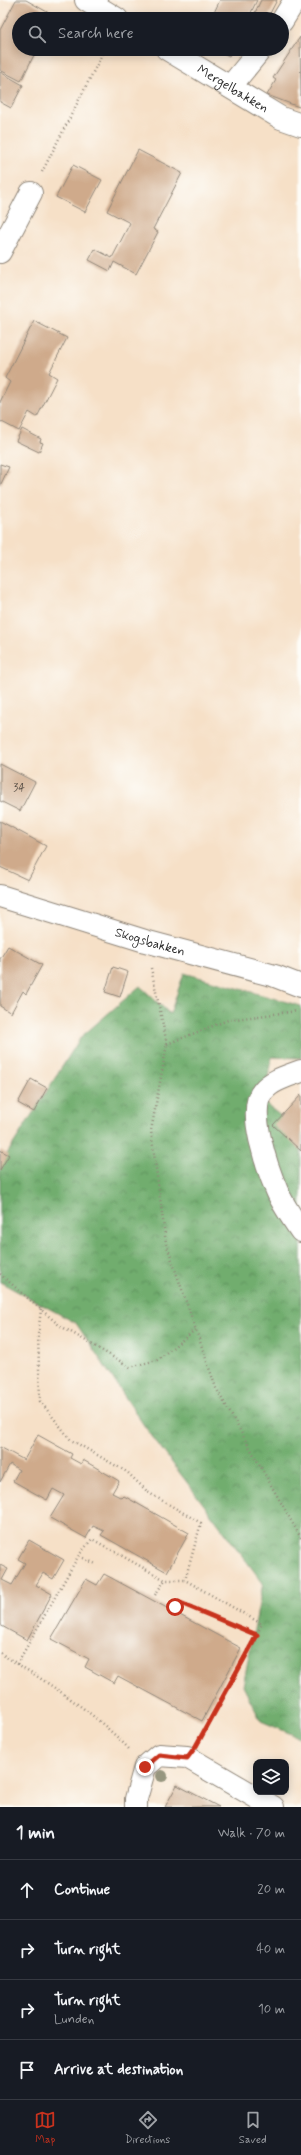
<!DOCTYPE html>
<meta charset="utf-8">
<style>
body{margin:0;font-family:Mynerve,sans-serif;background:#242831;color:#f1f3f6}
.controls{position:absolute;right:12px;bottom:12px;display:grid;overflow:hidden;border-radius:8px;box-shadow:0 2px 10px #0003}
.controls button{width:36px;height:36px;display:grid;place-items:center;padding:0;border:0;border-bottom:1px solid #363941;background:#171b24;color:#f1f3f6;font:20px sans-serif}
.stop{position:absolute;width:12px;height:12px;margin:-9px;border:3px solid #c8321e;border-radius:50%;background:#fff}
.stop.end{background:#c8321e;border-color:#fff;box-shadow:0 1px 4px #0008}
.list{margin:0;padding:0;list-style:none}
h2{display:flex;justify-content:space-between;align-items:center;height:52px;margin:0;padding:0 16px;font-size:17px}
h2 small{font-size:13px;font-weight:400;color:#9ea1a6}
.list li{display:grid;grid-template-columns:26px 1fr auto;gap:12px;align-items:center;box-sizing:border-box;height:60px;padding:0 16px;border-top:1px solid #363941}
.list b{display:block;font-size:15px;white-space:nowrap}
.list p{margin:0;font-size:13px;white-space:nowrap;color:#9ea1a6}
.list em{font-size:13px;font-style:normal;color:#9ea1a6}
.icon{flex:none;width:22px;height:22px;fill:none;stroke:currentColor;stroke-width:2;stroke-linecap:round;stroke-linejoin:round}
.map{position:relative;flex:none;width:301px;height:1807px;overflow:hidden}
.search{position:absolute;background:#171b24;box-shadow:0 2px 10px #0003;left:12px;right:12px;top:12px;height:44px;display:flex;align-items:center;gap:10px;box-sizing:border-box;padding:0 14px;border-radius:22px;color:#9ea1a6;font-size:15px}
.sheet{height:292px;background:#171b24}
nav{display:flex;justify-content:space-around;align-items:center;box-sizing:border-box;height:56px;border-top:1px solid #363941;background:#171b24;font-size:11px;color:#9ea1a6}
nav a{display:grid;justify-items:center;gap:2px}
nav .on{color:#c8321e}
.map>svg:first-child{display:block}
.forest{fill:url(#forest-crowns);stroke:#4e6c4c}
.building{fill:#cfaa8b}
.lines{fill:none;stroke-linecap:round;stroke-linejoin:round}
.minor-casing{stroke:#908679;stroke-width:24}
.path{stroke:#908679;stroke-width:2.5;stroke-dasharray:1 3;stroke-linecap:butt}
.minor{stroke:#fff;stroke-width:22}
.tree{fill:#96967f}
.route{stroke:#c8321e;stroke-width:5}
.labels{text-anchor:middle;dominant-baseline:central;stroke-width:4;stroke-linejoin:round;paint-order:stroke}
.number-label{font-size:11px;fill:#544b43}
.street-label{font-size:13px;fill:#2b2b2b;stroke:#fdfcf7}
</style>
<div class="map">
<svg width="301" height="1807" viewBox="0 0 301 1807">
<defs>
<pattern id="forest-crowns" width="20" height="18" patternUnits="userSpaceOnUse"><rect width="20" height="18" fill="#71ad6e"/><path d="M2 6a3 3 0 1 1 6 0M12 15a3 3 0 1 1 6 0" fill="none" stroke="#5d8d5b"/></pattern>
</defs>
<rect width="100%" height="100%" fill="#fdfcf7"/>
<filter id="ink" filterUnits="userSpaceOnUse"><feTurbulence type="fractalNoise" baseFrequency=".025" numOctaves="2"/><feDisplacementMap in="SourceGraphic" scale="8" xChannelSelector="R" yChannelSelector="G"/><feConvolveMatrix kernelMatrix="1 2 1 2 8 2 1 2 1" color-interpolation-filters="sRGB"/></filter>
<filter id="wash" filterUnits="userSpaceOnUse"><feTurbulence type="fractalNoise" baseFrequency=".012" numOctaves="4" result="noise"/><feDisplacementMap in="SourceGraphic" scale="16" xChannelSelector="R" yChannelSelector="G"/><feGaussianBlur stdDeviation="0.9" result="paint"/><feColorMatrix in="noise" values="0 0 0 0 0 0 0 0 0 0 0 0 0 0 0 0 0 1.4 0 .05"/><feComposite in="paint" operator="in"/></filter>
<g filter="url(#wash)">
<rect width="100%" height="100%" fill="#f6e0c7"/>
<path class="forest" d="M184,973L301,1006V1058L272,1057L263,1102L301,1132V1738L261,1721L243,1686L263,1583L145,1427L76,1323L0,1282V1165L81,1037L140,986L170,1014Z"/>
<g id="blocks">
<g class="building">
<path d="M16,0H26L56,17L55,19H19V49H37L21,81L0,70V30Z"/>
<path d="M220,0H257L248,19H211Z"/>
<path d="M261,0H277L267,19H258L253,17Z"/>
<path d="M300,37L301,105L299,107L267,95L276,80L273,78Z"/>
<path d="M214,49H233L229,56Z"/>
<path d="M0,72L23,85L11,108L0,102Z"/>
<path d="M138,150L182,173L153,229L158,232L136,274L114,262L110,271L89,260L95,249L112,258L130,223L107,211Z"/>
<path d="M73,165L102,180L85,212L56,197Z"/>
<path d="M34,321L67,338L49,373L57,378L37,417L29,412L19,431L0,421V402L10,382L5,378Z"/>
<path d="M22,429L41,439L40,442L43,443L39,452L16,441Z"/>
<path d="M0,464L9,467L0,486Z"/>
<path d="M0,764L35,782L20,811L0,801Z"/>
<path d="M0,821L46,846L28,880L0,867Z"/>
<path d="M8,946L42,965L26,994L23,991L11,1013L0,1006V959Z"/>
<path d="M113,967L128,972L120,997L105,992Z"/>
<path d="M31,1079L47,1088L34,1112L18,1103Z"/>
<path d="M301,1095V1151L273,1125Z"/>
<path d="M0,1150L9,1155L0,1170Z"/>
<path d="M38,1435L72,1454L70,1458L81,1464L83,1460L119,1481L112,1493L122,1498L124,1496L189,1533L167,1572L101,1535L104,1531L93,1526L86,1538L50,1518L64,1495L53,1489L47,1500L13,1481L19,1470L10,1464L0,1482V1447L24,1460Z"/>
<path d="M29,1540L64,1560L53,1579L43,1573L36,1585L52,1594L27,1640L0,1625V1565L8,1569L2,1580L12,1585L25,1563L18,1559Z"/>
<path d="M104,1574L241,1648L202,1721L118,1676L114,1683L85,1667L89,1659L51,1639L86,1579L97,1585Z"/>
<path d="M177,1785L219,1807H165Z"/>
</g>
</g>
</g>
<g filter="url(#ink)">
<use href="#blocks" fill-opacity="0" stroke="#908679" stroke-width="1"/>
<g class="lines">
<defs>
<g id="minor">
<path d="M86,0L117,19"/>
<path d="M282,21L295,0"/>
<path id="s1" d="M167,49L281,118L301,125"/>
<path d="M230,87L261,49"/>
<path d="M0,252L31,193"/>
<path id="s2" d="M0,896L145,941L275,976L301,986"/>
<path d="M301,1071C288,1076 272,1080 263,1091C246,1109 268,1170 277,1191C283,1205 292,1218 301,1231"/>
<path d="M136,1807V1799L145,1767L159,1755L187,1757L273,1807"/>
</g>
</defs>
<use href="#minor" class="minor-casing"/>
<g class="path">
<path d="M42,172L105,49"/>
<path d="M151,968L167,1044L151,1131L166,1243L216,1388L301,1538"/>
<path d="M167,1044L228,1020L297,1011"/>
<path d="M0,1274L59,1325L130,1367L157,1360L195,1330"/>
<path d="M41,1309L38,1335L40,1401L71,1440L127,1472L149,1493L201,1523L185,1580"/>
<path d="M83,1558L96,1564"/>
<path d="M155,1595L165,1580"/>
<path d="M175,1607L178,1602L257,1635"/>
<path d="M0,1653C48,1683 91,1709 130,1750"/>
<path d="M17,1664L79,1555L92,1539L165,1580H185L262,1624L201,1737"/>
</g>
<use href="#minor" class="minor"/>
</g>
<circle class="tree" cx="162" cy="1776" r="6"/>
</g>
<g class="lines" filter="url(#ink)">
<path class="route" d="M145,1767L159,1755L187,1758L196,1746L257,1635L178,1602L175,1607"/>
</g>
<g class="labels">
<g class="number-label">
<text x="19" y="788">34</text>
</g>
<g class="street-label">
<text stroke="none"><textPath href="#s1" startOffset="77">Mergelbakken</textPath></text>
<text stroke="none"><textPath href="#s2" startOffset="157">Skogsbakken</textPath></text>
</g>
</g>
</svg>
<div class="controls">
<button><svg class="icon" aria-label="layers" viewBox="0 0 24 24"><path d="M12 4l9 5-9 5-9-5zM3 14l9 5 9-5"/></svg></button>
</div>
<div class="stop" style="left:175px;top:1607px"></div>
<div class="stop end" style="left:145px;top:1767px"></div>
<div class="search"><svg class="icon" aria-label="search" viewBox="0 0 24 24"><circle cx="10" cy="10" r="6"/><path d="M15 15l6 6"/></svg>Search here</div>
</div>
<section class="sheet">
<h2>1 min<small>Walk · 70 m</small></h2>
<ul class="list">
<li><svg class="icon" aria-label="ahead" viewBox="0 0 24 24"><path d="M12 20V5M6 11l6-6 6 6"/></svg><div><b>Continue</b></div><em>20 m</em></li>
<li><svg class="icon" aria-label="right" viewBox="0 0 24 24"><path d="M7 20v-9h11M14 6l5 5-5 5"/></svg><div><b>Turn right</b></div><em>40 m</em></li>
<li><svg class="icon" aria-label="right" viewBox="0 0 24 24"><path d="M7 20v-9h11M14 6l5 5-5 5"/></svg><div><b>Turn right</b><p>Lunden</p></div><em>10 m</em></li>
<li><svg class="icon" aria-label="arrive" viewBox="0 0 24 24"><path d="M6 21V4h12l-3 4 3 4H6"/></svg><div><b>Arrive at destination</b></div></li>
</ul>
</section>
<nav>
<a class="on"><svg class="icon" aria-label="map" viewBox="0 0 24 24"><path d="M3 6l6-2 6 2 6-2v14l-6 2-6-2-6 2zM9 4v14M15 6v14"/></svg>Map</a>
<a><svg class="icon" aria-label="directions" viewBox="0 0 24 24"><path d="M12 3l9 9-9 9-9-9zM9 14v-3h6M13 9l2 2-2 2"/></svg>Directions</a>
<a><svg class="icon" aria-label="saved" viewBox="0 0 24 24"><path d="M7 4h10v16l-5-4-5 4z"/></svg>Saved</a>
</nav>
